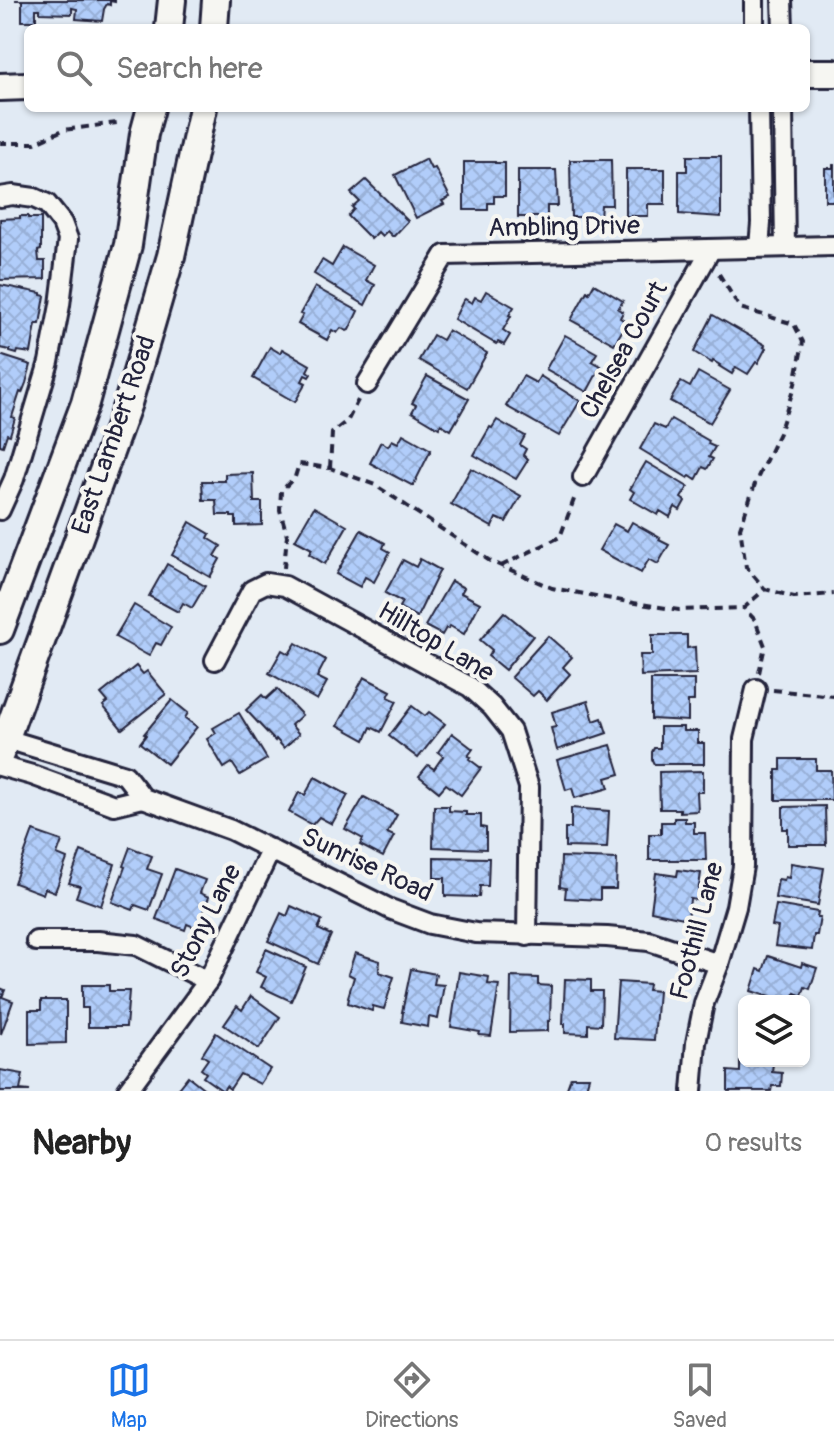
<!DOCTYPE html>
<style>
body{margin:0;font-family:Pangolin,sans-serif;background:#f6f6f6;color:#222}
.controls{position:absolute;right:24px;bottom:24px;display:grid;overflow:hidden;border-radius:12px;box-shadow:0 2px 6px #0004}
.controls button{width:72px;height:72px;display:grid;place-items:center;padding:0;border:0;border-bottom:2px solid #e0e0e0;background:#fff;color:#222;font:40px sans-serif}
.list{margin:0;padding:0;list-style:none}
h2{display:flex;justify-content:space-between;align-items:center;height:104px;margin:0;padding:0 32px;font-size:34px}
h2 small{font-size:26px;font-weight:400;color:#767676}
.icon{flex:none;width:44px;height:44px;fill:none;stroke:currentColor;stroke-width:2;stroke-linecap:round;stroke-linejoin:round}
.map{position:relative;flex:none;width:834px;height:1091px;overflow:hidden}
.search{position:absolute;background:#fff;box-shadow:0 2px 6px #0004;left:24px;right:24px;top:24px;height:88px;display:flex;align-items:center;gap:20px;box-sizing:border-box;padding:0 28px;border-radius:12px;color:#767676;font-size:30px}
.sheet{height:248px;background:#fff}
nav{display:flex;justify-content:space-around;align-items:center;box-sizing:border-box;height:112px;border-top:2px solid #e0e0e0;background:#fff;font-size:22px;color:#767676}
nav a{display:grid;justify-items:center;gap:4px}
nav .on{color:#1a73e8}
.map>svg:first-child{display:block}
.building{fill:url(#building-cross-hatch);stroke:#22223b;stroke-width:2}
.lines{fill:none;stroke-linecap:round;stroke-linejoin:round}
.street-casing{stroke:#22223b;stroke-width:24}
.secondary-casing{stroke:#22223b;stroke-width:32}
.path{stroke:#22223b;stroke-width:4;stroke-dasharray:8 6;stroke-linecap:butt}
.street{stroke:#f6f6f2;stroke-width:18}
.secondary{stroke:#f6f6f2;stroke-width:26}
.labels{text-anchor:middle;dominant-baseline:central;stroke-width:8;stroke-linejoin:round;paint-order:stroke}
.street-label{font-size:26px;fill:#22223b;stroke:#f6f6f2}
</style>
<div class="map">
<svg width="834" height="1091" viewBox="0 0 834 1091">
<defs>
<pattern id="building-cross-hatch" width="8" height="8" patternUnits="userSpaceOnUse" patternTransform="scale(2)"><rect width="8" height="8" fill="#b1cdfa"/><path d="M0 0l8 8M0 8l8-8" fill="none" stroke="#98b0d7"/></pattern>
</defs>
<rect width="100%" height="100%" fill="#e1eaf4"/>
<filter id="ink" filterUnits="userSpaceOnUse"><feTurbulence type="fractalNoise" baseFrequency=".0125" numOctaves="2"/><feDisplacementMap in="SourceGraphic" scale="16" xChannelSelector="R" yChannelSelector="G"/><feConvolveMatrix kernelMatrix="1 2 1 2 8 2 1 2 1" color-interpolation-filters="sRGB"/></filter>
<g filter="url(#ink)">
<g class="building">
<path d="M15,0H115V2L110,1V5L107,4L104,9L102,21L76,19L77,9L72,8V14L40,13V9H36V21H22V0Z"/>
<path d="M687,156H721V217L679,214V171H687Z"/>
<path d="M426,159L431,169L435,168L450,197L442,201L444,204L416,218L395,175Z"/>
<path d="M570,160H611L612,205H601L600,217H571Z"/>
<path d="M464,162H495V163H505V196H494V203H488V210H464Z"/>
<path d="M833,165H834V201H825V168H833Z"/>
<path d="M626,169H665V204H648V216H626Z"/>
<path d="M518,170H556L558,206H547V217H518Z"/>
<path d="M366,180L408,221L394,236H392L387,231L382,236L378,232L371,239L348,216L354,209L352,207L359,201L351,193Z"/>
<path d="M20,216H28V218H41V250L38,251L39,261H45V279L0,280V219L20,218Z"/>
<path d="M343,247L374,265L366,280L375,285L365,305L314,274L322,260L332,266Z"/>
<path d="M594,284L623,301L618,309L623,312L620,318L626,322V325L614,344L571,320L587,291L589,293Z"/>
<path d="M0,285L41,293V295L45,296L40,324H36L31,353L18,351L17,354L10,352V350L0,348Z"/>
<path d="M315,287L358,311L349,330L347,331L341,328L337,333L332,330L327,340L298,324L303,315L300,314Z"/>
<path d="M486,291L514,307L509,315L511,316L503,330L510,335L504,345L498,342L496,344L454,319L463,301L465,299L472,303L475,297L481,300Z"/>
<path d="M713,315L765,345L764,347L766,348L758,363L756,362L748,374L736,367L732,374L719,366L720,365L713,361L712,363L694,352Z"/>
<path d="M448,330L487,353L467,388L419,360L433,335L442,340Z"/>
<path d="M565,335L597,353L592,361L601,366L587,392L546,369Z"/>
<path d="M270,347L280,353L282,349L310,365L307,371L311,374L309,377L305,375L302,381L306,383L295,402L253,378Z"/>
<path d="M0,355L31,365L26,383L22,393L20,392L12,417L15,418L10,435L7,434L3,446L0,445Z"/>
<path d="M698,372L730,390L710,423L670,401L681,382L690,387Z"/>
<path d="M427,376L469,399L451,430L441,424L439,428L412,412L416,405L412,403Z"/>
<path d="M523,376L536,383L540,376L580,401L559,436L506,406Z"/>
<path d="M671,419L709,441L708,444L715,447L709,457L713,459L707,469L703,467L696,480L690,476L688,478L640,449L654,424L665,429Z"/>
<path d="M497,420L525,436L520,445L526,449L523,455L528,460L516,479L474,455L490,427L492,428Z"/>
<path d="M403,434L431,450L413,486L370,463L380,443L382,442L388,446L392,440L398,443Z"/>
<path d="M646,462L688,487L681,498L685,501L680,510L675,507L670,517L660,511L658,515L630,499L634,492L630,489Z"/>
<path d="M471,468L521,496L506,522L496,518L492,527L451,504Z"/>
<path d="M253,473L254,502H262V525L236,526V517H231V515H217L216,500H203L202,481H225V474Z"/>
<path d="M314,507L347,526L325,564L309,554L312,549L295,540Z"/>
<path d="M190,522L210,534L208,538L221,546L215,556L220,559L210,577L172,555Z"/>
<path d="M632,522L660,538L659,540L669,545L658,564L649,559L641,573L599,550L614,524L627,531Z"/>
<path d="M361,530L385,543L383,548L390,552L374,582L365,577L360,587L336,574Z"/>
<path d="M420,559L440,570L417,617L399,607L402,602L385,593L403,560L416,567Z"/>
<path d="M167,564L205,586L192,608L183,603L178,612L149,596Z"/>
<path d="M451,581L464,588L461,593L480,603L464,634L450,626L448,629L446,628L442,635L425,626Z"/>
<path d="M134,605L171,627L161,645L156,643L149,656L115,637Z"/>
<path d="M504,612L533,636L505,670L488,656L492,650L480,640Z"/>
<path d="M652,635H687V648L695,647L696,674L641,676L640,655H652Z"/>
<path d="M548,636L572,657L563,667L570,674L547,700L538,691L533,696L511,677Z"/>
<path d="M296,643L326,660L317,677L327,682L317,700L269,673L282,650L289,654Z"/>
<path d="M136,666L143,674L147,671L166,694L122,729L103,706L108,702L101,694Z"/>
<path d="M364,677L391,691L388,697L397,701L381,732L371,727L365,740L338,725Z"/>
<path d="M651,680H694V701H688V721L651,719Z"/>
<path d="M277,689L302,715L291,725L299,734L284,748L276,739L275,741L246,710L262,695L266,699Z"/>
<path d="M172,700L188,713L185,718L197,727L167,764L140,743L146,735L144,734Z"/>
<path d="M588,701L594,721L602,718L607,733L557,750L551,728L556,727L552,712Z"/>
<path d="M412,706L425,716L429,712L445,724L418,758L389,736Z"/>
<path d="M239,713L267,759L240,775L232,763L224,768L207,739L216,733L213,728Z"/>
<path d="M660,727H683V731H698V743H704V764H654L652,760V752L654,748H660Z"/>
<path d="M452,733L473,749L468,756L471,757L469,759L481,768L461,795L446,784L439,792L419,776L428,765L434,769L443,756L438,752Z"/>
<path d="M611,745L620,774L606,778L609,788L575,798L572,788L566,790L557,760Z"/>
<path d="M781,759H816V770H831L832,800H776V770H781Z"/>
<path d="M703,771V792H697L698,811L680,812V809H660L659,772Z"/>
<path d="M315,777L348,795L332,824L319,817L312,825L289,812L299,792L305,795Z"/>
<path d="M364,797L397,815L387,833L394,836L383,857L360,845L363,839L345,829Z"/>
<path d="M434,806H449V811L466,812V815H481V827L486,828V849L433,847Z"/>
<path d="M825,806L826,845H788V829H783V807Z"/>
<path d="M571,808L609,811L607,848L565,847V828H571Z"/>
<path d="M674,818H685V822H694V833H705L706,860H649V834H661V822H674Z"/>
<path d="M33,831L62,841L57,855L67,859L55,892L45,888L43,894L14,883Z"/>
<path d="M130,847L152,856L147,869L162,874L149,910L135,905L133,910L112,902L125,867L123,866Z"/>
<path d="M81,851L115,864L101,906L76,897L80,886L69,883Z"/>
<path d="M434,857L489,858L488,886H480L479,897L445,896V878H434Z"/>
<path d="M561,857L617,859L616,889H600V900L565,898L566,888L560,887Z"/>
<path d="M791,863L824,868L818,905L775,898L778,879L784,880L785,877L789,878Z"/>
<path d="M175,869L205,880L200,893L209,897L197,928L187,924L185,930L156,919Z"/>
<path d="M678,870L701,873L697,900L690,899L688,919L651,911L656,873L677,876Z"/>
<path d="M776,905L818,912L817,917H820L817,935H814L812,950L775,946L778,927L772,926Z"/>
<path d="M291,906L322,920L318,929L331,935L318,964L268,941L281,913L287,916Z"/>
<path d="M266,949L306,967L291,1001L261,987L266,977L256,972Z"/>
<path d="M355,953L380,961L379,972L394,977L384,1009L373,1006L372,1011L348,1003L349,998L348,997L354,977L348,974Z"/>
<path d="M768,956L801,967L802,963L817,968L810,989L805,987L802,996L795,993L793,1001H783L751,991L758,969L763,971Z"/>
<path d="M411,969L436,974L434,984L444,985L438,1019L429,1017L428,1027L402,1022L403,1012H402Z"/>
<path d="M459,972L489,977L488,984L499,985L491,1036L479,1035L480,1032L451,1027Z"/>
<path d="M511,977L538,978V985L551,986L550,1021H548V1031L510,1032Z"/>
<path d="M565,979L591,980V991H602L601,1025L588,1024V1034L565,1033V1024H563Z"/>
<path d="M618,982L649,984L648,990L658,991L654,1040L614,1038Z"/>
<path d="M82,985H109V991H129L126,1027H88V1008H82Z"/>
<path d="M0,988L5,990L2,997L13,1001L1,1034Z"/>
<path d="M251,996L280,1017L259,1049L224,1025L237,1006L242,1010Z"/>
<path d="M41,1000H66V1043L29,1044V1010H41Z"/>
<path d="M216,1033L270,1069L260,1084L240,1074L230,1089L226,1086L223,1091L203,1077L206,1073L201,1069L208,1059L202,1055Z"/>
<path d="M740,1062L773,1063L772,1072L782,1073L781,1086H772L771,1091H728V1071L740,1072Z"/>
<path d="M0,1070L23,1074L20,1090L30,1091H0Z"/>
<path d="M188,1076L207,1091H176Z"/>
<path d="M571,1077H589L585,1091H566Z"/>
</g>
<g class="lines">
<defs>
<g id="street">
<path d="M782,0L783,28"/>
<path d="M754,28V0"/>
<path d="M783,108L785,247"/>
<path d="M0,197L13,195L34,198L47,204L62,223L68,239L60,305L49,362L14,479L0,510"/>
<path d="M759,247L761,223L759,108"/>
<path d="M367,384L445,255L834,246"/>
<path d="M583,477L711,249"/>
<path d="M215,660L252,590L266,583L285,586L470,687L492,707L511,731L529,787L527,936"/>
<path d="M0,737L125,775L143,798L231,830L390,909L430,924L476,933L607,937L649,941L719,964"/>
<path d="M0,766L32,775L114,805L143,798"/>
<path d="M36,941H98L136,945L208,981"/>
<path d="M127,1091L208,981L271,849"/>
<path d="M692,1091L696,1043L704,1003L719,964L736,907L743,866L744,739L756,689"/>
</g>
<g id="secondary">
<path d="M169,28L172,0"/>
<path d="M214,28L216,0"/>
<path d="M806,73H834"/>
<path d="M0,87L28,86"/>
<path d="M0,630L85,403L128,245L144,134L151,108"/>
<path d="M0,754L128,403L171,256L203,108"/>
</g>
</defs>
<use href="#street" class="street-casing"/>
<use href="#secondary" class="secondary-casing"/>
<g class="path">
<path d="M0,143H35L63,130L117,123"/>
<path d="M719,274L740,308L794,324L803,342L795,384L779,433L756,481L740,528L746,567L765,589"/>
<path d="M330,468L332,433L348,420L358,400"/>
<path d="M501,566L560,537L576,494"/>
<path d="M284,568L287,535L280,510L281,491L295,477L299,464L330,468L375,485L490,561L552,588L628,602L679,610L744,608"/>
<path d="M759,673L765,646L755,620L744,608L765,589L794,597L834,594"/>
<path d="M773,690L834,696"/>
</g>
<use href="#street" class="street"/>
<use href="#secondary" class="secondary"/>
</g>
</g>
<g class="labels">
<g class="street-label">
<text transform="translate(564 227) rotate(-1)">Ambling Drive</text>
<text transform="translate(624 350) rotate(-61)">Chelsea Court</text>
<text transform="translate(114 435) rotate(-71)">East Lambert Road</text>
<text transform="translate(436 642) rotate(31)">Hilltop Lane</text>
<text transform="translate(367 865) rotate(25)">Sunrise Road</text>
<text transform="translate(206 921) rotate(-63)">Stony Lane</text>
<text transform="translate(697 931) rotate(-75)">Foothill Lane</text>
</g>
</g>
</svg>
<div class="controls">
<button><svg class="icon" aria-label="layers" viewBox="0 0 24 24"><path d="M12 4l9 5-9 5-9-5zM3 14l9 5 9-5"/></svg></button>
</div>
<div class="search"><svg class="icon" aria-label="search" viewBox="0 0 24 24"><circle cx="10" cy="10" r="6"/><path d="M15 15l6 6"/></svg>Search here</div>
</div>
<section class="sheet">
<h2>Nearby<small>0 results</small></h2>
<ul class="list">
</ul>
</section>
<nav>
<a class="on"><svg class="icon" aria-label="map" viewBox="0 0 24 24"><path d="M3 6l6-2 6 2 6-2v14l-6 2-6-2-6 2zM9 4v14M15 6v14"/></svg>Map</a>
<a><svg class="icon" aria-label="directions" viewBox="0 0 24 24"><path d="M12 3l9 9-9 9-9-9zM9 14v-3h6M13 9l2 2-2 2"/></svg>Directions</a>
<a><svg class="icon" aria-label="saved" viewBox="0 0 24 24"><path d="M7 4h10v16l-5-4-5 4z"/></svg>Saved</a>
</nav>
